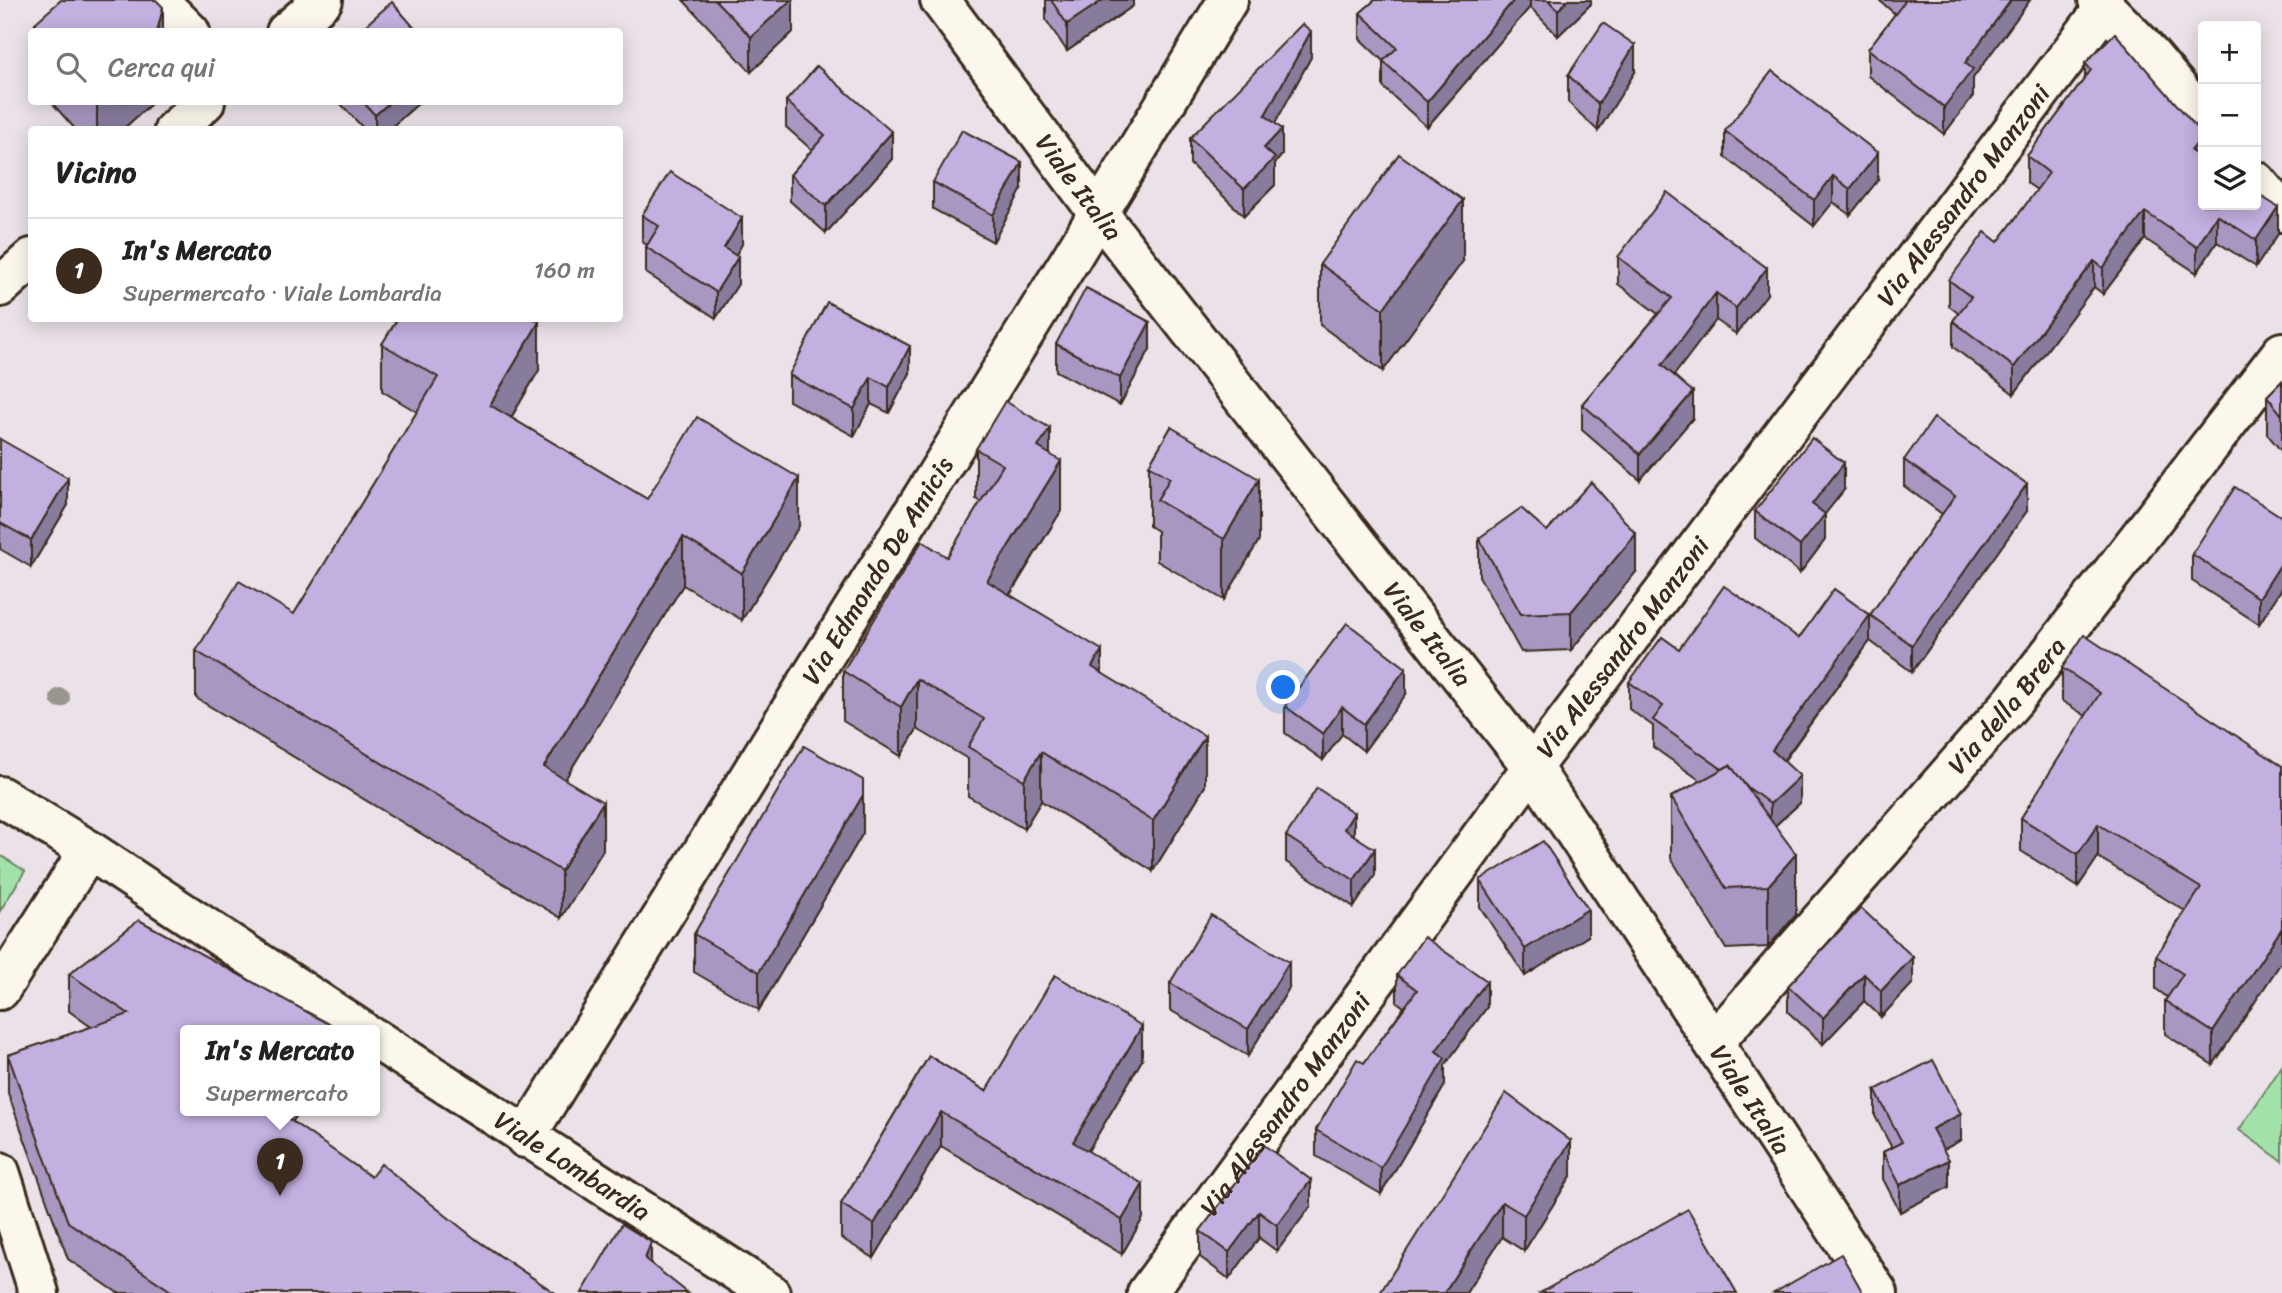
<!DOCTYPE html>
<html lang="it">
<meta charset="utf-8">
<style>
body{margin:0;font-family:Sriracha,sans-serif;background:#f6f6f6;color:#222}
.controls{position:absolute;right:21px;top:21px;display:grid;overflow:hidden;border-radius:7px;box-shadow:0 4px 18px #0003}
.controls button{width:63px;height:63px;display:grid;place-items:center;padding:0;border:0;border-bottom:2px solid #e0e0e0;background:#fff;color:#222;font:35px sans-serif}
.you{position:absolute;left:1284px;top:688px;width:24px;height:24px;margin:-18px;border:5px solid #fff;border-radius:50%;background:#1a73e8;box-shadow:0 0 0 10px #1a73e833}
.badge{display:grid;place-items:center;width:46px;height:46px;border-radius:50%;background:#3b2a1e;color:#fff;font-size:23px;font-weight:700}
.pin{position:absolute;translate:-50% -58px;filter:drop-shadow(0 2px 4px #0008)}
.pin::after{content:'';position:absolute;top:37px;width:24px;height:21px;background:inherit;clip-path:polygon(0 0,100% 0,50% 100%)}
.popup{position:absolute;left:180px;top:1025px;width:200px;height:91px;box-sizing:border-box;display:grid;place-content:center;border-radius:7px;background:#fff;filter:drop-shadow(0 2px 5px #0005);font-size:23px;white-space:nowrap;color:#767676}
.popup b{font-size:26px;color:#222}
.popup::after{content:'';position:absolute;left:50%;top:100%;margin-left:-14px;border:14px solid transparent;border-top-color:#fff}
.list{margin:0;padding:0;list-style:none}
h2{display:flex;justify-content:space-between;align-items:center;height:91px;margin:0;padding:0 28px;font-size:30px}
h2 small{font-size:23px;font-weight:400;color:#767676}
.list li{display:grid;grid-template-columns:46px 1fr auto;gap:21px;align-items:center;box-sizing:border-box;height:105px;padding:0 28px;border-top:2px solid #e0e0e0}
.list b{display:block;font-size:26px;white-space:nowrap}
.list p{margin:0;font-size:23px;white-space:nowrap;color:#767676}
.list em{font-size:23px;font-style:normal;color:#767676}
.icon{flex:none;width:38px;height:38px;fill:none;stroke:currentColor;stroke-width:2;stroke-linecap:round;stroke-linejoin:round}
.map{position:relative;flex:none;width:2282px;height:1293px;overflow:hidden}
.search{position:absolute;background:#fff;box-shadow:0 4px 18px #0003;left:28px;top:28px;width:595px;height:77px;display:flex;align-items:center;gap:18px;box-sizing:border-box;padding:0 24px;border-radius:7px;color:#767676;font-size:26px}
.panel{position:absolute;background:#fff;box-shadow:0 4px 18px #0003;left:28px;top:126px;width:595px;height:196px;border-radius:7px}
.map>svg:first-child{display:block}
.grass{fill:#a2e2aa;stroke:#6e8664;stroke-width:2}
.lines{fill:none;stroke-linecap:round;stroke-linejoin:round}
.street-casing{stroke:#3b2a1e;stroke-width:44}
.secondary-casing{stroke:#3b2a1e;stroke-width:44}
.street{stroke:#fbf7ec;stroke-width:38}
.secondary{stroke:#fbf7ec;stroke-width:38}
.tree{fill:#98968c}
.wall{fill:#a797c1;stroke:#3b2a1e;stroke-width:2}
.shaded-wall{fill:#887b9d;stroke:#3b2a1e;stroke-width:2}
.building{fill:#c2b0e0;stroke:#3b2a1e;stroke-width:2}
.labels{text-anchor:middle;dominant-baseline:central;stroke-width:6;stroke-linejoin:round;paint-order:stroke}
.street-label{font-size:26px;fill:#3b2a1e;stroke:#fbf7ec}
</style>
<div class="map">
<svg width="2282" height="1293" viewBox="0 0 2282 1293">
<rect width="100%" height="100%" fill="#eae2e8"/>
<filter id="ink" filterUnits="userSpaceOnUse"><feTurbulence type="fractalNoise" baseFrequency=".0143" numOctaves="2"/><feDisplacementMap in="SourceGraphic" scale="14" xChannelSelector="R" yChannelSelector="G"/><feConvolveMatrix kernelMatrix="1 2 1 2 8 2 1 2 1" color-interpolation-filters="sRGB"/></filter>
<g filter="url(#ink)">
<g class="grass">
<path d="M0,855L25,871L0,911Z"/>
<path d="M2282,1066V1161L2239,1130Z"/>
</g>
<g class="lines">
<defs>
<g id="street">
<path d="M158,0L190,32"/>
<path id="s1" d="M940,0L1099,214L1532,767L1878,1293"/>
<path d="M2098,0L2141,44L2203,118"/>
<path d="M286,32L323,0"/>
<path d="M174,130L205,102"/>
<path d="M2256,181L2282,212"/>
<path d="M0,287L32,258"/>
<path d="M0,796L89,850L361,1030"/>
<path d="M0,990L89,850"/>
<path id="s2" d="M374,1038L770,1293"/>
<path id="s3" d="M1714,1042L2014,700L2282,352"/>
<path id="s4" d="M525,1138L1070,260L1228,0"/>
<path id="s5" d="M1147,1293L1532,767L2105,7"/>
</g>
<path id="secondary" d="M0,1172L39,1293"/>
</defs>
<use href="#street" class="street-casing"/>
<use href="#secondary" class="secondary-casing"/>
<use href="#street" class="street"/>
<use href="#secondary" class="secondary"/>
</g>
<circle class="tree" cx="60" cy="698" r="10"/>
<g class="wall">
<path d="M683,0H793V32L751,72Z"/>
<path d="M1046,0H1133V6L1067,51L1046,20Z"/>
<path d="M1375,0H1591V4L1558,36L1530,7L1427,127L1383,87V61L1360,39V13Z"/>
<path d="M1879,0H2030L1973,78V96L1944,134L1868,76V49L1895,14Z"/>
<path d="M35,23L163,32H35Z"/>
<path d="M1311,57L1275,123L1282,155L1275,163V185L1244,216L1190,164V138Z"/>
<path d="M2085,63L2203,135V205L2278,234L2256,267L2217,242L2197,273L2145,239L2103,294L2094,287L2014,394L1953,347V321L1958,313L1949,306V280L1998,242L2037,190L2027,183V156L2085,78Z"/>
<path d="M1635,72L1598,131L1568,102V75Z"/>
<path d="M786,101L892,159L826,233L790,201V175L812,150L786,127Z"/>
<path d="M51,102H153L122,130H76Z"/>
<path d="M339,102H420L388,130H365Z"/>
<path d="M1725,131L1878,180L1850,215L1833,202L1814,226L1725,157Z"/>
<path d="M933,182L1022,189L993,242L933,209Z"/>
<path d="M642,215L742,244L735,256L738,284L716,318L646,273V247L647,245L642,242Z"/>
<path d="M1618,257L1767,294L1736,334L1716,320L1674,375L1693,418L1640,480L1582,430V404L1658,314L1618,284Z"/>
<path d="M1463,261L1383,371L1320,325V264Z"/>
<path d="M382,344L539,370L511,418L647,499L799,526L742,620L683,585L565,779L603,850L561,918L196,698V651L294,614L417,412L382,391Z"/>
<path d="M1056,344L1150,349L1120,405L1056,371Z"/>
<path d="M910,373L889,413L871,404L854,436L789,401V375Z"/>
<path d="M2282,381V452L2267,434V396Z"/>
<path d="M1171,427L1259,540L1224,600L1157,561V531L1149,526V465Z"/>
<path d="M0,439L68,505L31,567L0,549Z"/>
<path d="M976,449L1050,454L1061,511L1010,595L1102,673L1205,786L1153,871L1041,801L1024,829L968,796V759L917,729L901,756L843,721V671L947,557L981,502L976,499Z"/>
<path d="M1904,460L2027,511L1912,672L1870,641L1784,761L1800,803L1775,826L1796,915L1768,947L1726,949L1671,858V797L1701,781L1653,747V726L1629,709V682L1679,649L1799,638L1870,615L1942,514L1904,486Z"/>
<path d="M1844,490L1825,514V540L1800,573L1755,538V511Z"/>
<path d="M2282,517V588L2259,624L2192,581V554Z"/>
<path d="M1479,538L1636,572L1571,650L1521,652L1479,576Z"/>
<path d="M2062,668L2282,766V961L2213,1065L2165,1034V1001L2167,997L2156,989V956L2185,911L2098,857L2078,887L2021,851V818L2086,716L2062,701Z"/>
<path d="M1406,694L1364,751L1342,734L1323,760L1285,733V706Z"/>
<path d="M863,833L759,1010L694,972V934Z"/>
<path d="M1286,836L1375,875L1354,907L1286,862Z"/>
<path d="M1480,880L1588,936L1525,976L1480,907Z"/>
<path d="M1861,908L1913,983L1881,1017L1864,1001L1823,1044L1788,1012V986Z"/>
<path d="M69,974L331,1030L186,1110H300L292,1122L371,1177L478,1241L555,1293H118L68,1259L8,1093V1055L91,1027L69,1011Z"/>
<path d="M1397,975L1487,1007L1445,1065V1085L1381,1194L1316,1156V1130L1404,1007L1397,1002Z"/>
<path d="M1170,983L1289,988L1248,1056L1170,1010Z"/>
<path d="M929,1056L986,1091L1142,1060L1088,1151L1143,1218L1122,1254L941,1146L874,1258L841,1238V1204Z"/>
<path d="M1875,1090L1961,1140L1943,1150L1949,1187L1900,1212L1883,1179V1152L1892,1148L1875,1116Z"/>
<path d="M1506,1093L1571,1176L1524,1251L1502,1237L1466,1293Z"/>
<path d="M1264,1145L1311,1206L1277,1251L1259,1238L1229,1279L1200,1257V1231Z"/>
</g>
<g class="shaded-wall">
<path d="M791,0H793V32L751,72V37Z"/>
<path d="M1103,0H1133V6L1067,51V24Z"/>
<path d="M1514,0H1530V7L1427,127V102Z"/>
<path d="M1568,0H1591V4L1558,36V10Z"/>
<path d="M2011,0H2030L1973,78V96L1944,134V107L1965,63Z"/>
<path d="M163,7V32H157Z"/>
<path d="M1311,31V57L1265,142V115Z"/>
<path d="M1635,45V72L1598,131V104Z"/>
<path d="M97,102H153L122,130H97Z"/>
<path d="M390,102H420L388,130H375V115Z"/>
<path d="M1282,129V155L1275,163V185L1244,216V189L1264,148Z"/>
<path d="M892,132V159L826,233V206Z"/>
<path d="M2203,135V162L2191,151Z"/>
<path d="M1878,153V180L1850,215V189Z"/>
<path d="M1022,162V189L993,242V215Z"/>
<path d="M1833,176V202L1814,226V200Z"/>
<path d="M1463,200V261L1383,371V309Z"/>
<path d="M2278,207V234L2256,267V240Z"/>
<path d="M2145,212V239L2103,294V268Z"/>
<path d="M2217,215V242L2197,273V247Z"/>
<path d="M742,218V244L724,275V248Z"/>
<path d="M738,257V284L716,318V292Z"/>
<path d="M2094,261V287L2014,394V367Z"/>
<path d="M1767,268V294L1736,334V308Z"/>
<path d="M1716,293V320L1662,391V365Z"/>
<path d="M539,322V370L490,453V405Z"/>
<path d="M1150,322V349L1120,405V378Z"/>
<path d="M910,346V373L889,413V387Z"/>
<path d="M871,377V404L854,436V409Z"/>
<path d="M1693,392V418L1640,480V454Z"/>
<path d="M1050,428V478L1038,447Z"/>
<path d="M1061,461V511L987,631V581Z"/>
<path d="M1844,463V490L1825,514V540L1800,573V546L1812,504Z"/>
<path d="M68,478V505L31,567V540Z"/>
<path d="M799,478V526L742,620V573Z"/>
<path d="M1259,479V540L1224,600V539Z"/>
<path d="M2027,484V511L1912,672V645Z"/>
<path d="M1636,534V572L1571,650V612Z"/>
<path d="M683,537V585L544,814V767Z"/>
<path d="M2282,562V588L2259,624V598Z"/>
<path d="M1870,615V641L1772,776V750Z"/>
<path d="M1102,650V700L1092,667Z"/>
<path d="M1406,668V694L1364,751V724Z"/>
<path d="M917,679V729L901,756V707Z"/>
<path d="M1342,707V734L1323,760V734Z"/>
<path d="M1205,736V786L1153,871V821Z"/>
<path d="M1041,752V801L1024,829V780Z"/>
<path d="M1800,776V803L1770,830V804Z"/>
<path d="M863,795V833L759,1010V972Z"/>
<path d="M603,802V850L561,918V871Z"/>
<path d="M1354,813V840L1344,829Z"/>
<path d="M2098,824V857L2078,887V854Z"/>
<path d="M1375,849V875L1354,907V880Z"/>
<path d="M1796,854V915L1768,947V886Z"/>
<path d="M1588,909V936L1525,976V949Z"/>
<path d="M2282,928V961L2213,1065V1032Z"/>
<path d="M1913,957V983L1881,1017V991Z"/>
<path d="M1289,962V988L1248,1056V1029Z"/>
<path d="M1864,974V1001L1823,1044V1018Z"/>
<path d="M1487,981V1007L1445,1065V1085L1381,1194V1168L1436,1051Z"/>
<path d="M1142,1026V1060L1073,1176V1142Z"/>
<path d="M276,1110H300L276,1148Z"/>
<path d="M941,1112V1146L874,1258V1224Z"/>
<path d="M1961,1114V1140L1932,1156V1129Z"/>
<path d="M1571,1141V1176L1524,1251V1215Z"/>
<path d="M1949,1160V1187L1900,1212V1185Z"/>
<path d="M1311,1180V1206L1277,1251V1225Z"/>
<path d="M1143,1184V1218L1122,1254V1220Z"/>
<path d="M1502,1202V1237L1466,1293H1444Z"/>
<path d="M1259,1212V1238L1229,1279V1252Z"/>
<path d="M651,1242V1280L645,1259Z"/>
</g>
<g class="building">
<path d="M61,0H156L163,7L157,32H43L35,23Z"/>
<path d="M715,0H791L751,37Z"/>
<path d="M1051,0H1103L1067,24Z"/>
<path d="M1375,0H1514L1427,102L1383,61L1397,48L1360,13Z"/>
<path d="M1548,0H1568L1558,10Z"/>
<path d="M1906,0H2011L1965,63L1973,69L1944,107L1868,49Z"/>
<path d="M392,2L418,32H358Z"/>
<path d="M1603,23L1635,45L1598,104L1568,75Z"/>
<path d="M1302,24L1311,31L1265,115L1282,129L1264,148L1275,158L1244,189L1190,138Z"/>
<path d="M2115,33L2203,135L2191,151L2203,159V205H2256V193L2278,207L2256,240L2217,215L2197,247L2145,212L2103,268L2094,261L2014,367L1953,321L1971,297L1949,280L1985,232L1998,242L2049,173L2027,156L2091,70L2085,63Z"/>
<path d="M817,66L892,132L826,206L790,175L825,135L786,101Z"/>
<path d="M1772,71L1878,153L1850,189L1833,176L1814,200L1725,131Z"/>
<path d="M363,102H390L375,115Z"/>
<path d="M962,130L1022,162L993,215L933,182Z"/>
<path d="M1399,154L1463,200L1383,309L1320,264Z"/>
<path d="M670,172L742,218L724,248L738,257L716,292L646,247L659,226L642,215Z"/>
<path d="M1667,192L1767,268L1736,308L1716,293L1662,365L1693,392L1640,454L1582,404L1672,298L1618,257Z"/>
<path d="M1086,288L1150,322L1120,378L1056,344Z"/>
<path d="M827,302L910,346L889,387L871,377L854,409L789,375Z"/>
<path d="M398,318H533L539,322L490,405L647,499L697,417L799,478L742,573L683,537L544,767L603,802L561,871L196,651L239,581L294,614L438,377L382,344Z"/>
<path d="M2282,381V415L2267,396Z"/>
<path d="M1005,401L1050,428L1038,447L1061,461L987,581L1102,650L1092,667L1205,736L1153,821L1041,752L1024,780L968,747L984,719L917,679L901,707L843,671L922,541L947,557L1003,465L976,449Z"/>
<path d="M1934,418L2027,484L1912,645L1870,615L1955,496L1904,460Z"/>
<path d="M1171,427L1259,479L1224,539L1157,500L1170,478L1149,465Z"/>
<path d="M1812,438L1844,463L1812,504L1825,514L1800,546L1755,511Z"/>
<path d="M0,439L68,478L31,540L0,523Z"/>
<path d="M1591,482L1636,534L1571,612L1521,614L1479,538L1521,508L1547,531Z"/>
<path d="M2235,487L2282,517V562L2259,598L2192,554Z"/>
<path d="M1724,586L1799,638L1834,589L1870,615L1772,750L1800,776L1770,804L1746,786L1730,765L1722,769L1653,720L1663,706L1629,682L1662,637L1679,649Z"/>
<path d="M1347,623L1406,668L1364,724L1342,707L1323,734L1285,706Z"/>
<path d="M2084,635L2282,766V928L2213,1032L2165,1001L2183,974L2156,956L2201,888L2098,824L2078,854L2021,818L2100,693L2062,668Z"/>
<path d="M804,746L863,780V795L759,972L694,934Z"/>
<path d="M1730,765L1796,854L1768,886L1726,888L1671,797Z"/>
<path d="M1317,788L1354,813L1344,829L1375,849L1354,880L1286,836Z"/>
<path d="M1543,841L1588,909L1525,949L1480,880Z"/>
<path d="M1861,908L1913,957L1881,991L1864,974L1823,1018L1788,986Z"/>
<path d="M1211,915L1289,962L1248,1029L1170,983Z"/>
<path d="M139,920L331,1025L328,1030H186V1110H276L371,1177L381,1164L478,1241L555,1293H174L68,1222L8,1055L129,1014L69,974Z"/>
<path d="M1424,937L1487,981L1436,1051L1445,1058L1381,1168L1316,1130L1357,1059L1364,1063L1417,990L1397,975Z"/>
<path d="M1055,975L1142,1026L1073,1142L1143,1184L1122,1220L941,1112L874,1224L841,1204L929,1056L986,1091Z"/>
<path d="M1933,1060L1961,1114L1932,1129L1949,1160L1900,1185L1883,1152L1902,1142L1875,1090Z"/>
<path d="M1506,1093L1571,1141L1524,1215L1502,1202L1444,1293H1380Z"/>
<path d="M1264,1145L1311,1180L1277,1225L1259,1212L1229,1252L1200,1231Z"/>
<path d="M1688,1209L1737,1293H1540Z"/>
<path d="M622,1224L651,1242L645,1259L688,1293H582Z"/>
<path d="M1841,1254L1863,1293H1774Z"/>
</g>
</g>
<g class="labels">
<g class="street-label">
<text stroke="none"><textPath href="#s1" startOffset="233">Viale Italia</textPath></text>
<text stroke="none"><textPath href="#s5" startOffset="1368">Via Alessandro Manzoni</textPath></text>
<text stroke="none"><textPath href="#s4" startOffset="668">Via Edmondo De Amicis</textPath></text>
<text stroke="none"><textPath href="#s1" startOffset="800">Viale Italia</textPath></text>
<text stroke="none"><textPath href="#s5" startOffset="802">Via Alessandro Manzoni</textPath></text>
<text stroke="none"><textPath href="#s3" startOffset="446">Via della Brera</textPath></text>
<text stroke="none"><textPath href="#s1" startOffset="1367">Viale Italia</textPath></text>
<text stroke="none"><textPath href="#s5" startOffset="234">Via Alessandro Manzoni</textPath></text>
<text stroke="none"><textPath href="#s2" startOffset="236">Viale Lombardia</textPath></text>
</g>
</g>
</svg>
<div class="controls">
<button>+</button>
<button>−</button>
<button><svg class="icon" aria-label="layers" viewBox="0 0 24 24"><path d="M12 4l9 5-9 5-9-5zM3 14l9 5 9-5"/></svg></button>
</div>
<div class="you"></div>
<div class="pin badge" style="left:280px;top:1196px">1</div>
<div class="popup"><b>In's Mercato</b>Supermercato</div>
<div class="search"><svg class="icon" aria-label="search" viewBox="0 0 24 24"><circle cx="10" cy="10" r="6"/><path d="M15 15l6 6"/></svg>Cerca qui</div>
<section class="panel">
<h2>Vicino<small></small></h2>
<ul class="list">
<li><span class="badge">1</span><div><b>In's Mercato</b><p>Supermercato · Viale Lombardia</p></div><em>160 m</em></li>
</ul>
</section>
</div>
